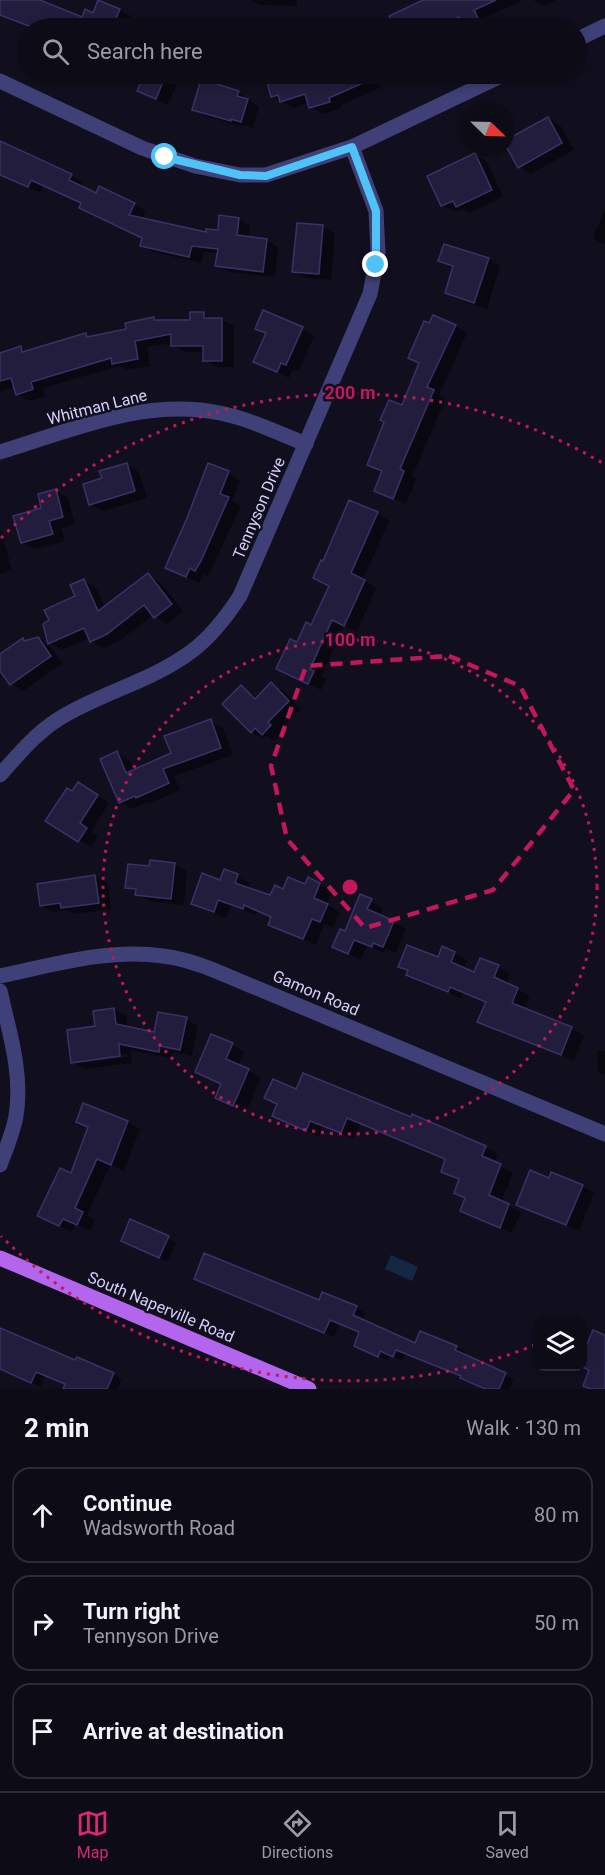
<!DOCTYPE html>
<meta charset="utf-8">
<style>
body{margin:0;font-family:Roboto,sans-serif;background:#16141f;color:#f1f3f6}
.controls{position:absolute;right:18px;bottom:18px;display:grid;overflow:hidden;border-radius:12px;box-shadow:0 3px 9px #0003}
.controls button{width:54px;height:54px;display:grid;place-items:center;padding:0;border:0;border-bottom:2px solid #2d2b35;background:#0d0b16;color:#f1f3f6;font:30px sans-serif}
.compass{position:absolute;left:461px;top:102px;width:54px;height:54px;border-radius:50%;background:#0d0b16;box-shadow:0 3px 9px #0003;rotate:113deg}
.stop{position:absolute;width:18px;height:18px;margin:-14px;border:4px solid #4fc3f7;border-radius:50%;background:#fff}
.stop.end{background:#4fc3f7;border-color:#fff;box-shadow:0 2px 6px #0008}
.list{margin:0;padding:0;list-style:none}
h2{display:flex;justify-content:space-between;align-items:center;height:78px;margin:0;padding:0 24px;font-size:26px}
h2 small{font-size:20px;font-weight:400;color:#9a9ba1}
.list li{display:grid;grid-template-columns:39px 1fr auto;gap:18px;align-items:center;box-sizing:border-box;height:96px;margin:0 12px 12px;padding:0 12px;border:2px solid #2d2b35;border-radius:18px}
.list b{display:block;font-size:22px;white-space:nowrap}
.list p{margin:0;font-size:20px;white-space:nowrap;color:#9a9ba1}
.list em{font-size:20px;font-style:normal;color:#9a9ba1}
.icon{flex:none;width:33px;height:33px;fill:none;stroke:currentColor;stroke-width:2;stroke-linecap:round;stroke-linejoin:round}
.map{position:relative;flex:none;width:605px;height:1389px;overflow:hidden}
.search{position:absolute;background:#0d0b16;box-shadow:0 3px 9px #0003;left:18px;right:18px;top:18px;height:66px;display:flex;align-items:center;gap:15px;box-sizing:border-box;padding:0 21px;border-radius:33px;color:#9a9ba1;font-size:22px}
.sheet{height:402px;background:#0d0b16}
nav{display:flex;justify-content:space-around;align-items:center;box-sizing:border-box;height:84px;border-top:2px solid #2d2b35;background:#0d0b16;font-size:16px;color:#9a9ba1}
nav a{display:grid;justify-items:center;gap:3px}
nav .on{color:#db2777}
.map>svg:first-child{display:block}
.water{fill:#142843}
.shadow{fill:#0007;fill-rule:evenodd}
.building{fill:#221d3d;stroke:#3a3266;stroke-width:1.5}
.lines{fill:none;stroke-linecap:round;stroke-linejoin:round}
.minor{stroke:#3f4078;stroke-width:15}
.major{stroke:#b465ed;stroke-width:15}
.route{stroke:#4fc3f7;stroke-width:8}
.marked{fill:none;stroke:#c2185b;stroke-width:4.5;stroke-dasharray:12 8;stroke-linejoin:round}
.ring{fill:none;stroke:#c2185b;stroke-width:3;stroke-dasharray:3 6}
.labels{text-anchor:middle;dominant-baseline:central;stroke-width:5;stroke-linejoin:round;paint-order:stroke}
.street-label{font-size:16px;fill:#d4d1fa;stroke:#110f1e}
.centre{fill:#c2185b;stroke:#110f1e;stroke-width:3}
.ring-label{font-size:18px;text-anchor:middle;font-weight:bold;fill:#c2185b;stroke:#110f1e;stroke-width:5;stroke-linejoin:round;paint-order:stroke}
</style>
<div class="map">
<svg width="605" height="1389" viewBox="0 0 605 1389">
<rect width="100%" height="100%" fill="#110f1e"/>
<path class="water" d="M391,1255L418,1267L412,1281L385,1269Z"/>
<g class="shadow">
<path d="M0,0H35L83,19L94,15L119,10L131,17L127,28H32L0,15Z"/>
<path d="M250,0H297V6L260,5Z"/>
<path d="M426,0H523L486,17L491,28H466L465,27L461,28H393Z"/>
<path d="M533,0H556L544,6Z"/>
<path d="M143,74H181L168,105L139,91L145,75Z"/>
<path d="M298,74H375L381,87L341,105V108L323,114L310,107L309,103L294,108L272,96L268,82Z"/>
<path d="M238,92L259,107L253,128L244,125L243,127L206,116L194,109Z"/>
<path d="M548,118L560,125L574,150L531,174L519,167L506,142Z"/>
<path d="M0,141L71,175L83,182L80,187L97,195L134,204L146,211L142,219L207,234L219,232L239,219L250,226L249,238L266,240L278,247L275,277L229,272L217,265L218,253L204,252L201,263L154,252L142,245L143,238L82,203L43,186L40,193L0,174Z"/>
<path d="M475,155L487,162L503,197L469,213L462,209L455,212L443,205Z"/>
<path d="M605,209V245L593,238Z"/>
<path d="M298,224L323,227L335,234L331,280L306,278L294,271Z"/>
<path d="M488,259L500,266L487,309L459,300L446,293L454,268L440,261Z"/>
<path d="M204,314L213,319H221L234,326V367H217L205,360V352H185L172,345V343L147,347L150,366L126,370L119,366L43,388L45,396L29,401L17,394L15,387L0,391V354L21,348L27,352L86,335L91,337L128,330L154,319L158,321H192Z"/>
<path d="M455,326L467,333L439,395L446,398L412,477L416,479L406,504L376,490L383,473L368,464L403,407L421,363Z"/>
<path d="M257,328L302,329L314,336L299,371L293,369L289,378L255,362L267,334Z"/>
<path d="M127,465L139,472L147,498L103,511L90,504L103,479Z"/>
<path d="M228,473L240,480L232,501L241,506L208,576L203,574L199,583L167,567Z"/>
<path d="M55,490L68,498L75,524L61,528L65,541L34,549L22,542Z"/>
<path d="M377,514L389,521L363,580L376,588L357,632L344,626L321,677L326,679L321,690L290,675L297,644L312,627L330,586L324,563Z"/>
<path d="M0,528L12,570L0,574Z"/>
<path d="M148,575L160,582L183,611L167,624L153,615L119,641L103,648L91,641L89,638L62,650L50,643L77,597L84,581L96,588L105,608Z"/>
<path d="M38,638L50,646L63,663L23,691L11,684L0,669V656L23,640L27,642Z"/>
<path d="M271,684L284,691L301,709L280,730L283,733L275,741L266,736L264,739L251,732L241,687L258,698Z"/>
<path d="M210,721L223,728L233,755L174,776L180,790L149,804L147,802L132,809L120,802L117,753L129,760L134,771L173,754Z"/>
<path d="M91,791L109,803L91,832L98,836L91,847L79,840L73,793Z"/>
<path d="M151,862L175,864L187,871L184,905L149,901L127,887L150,868Z"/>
<path d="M224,871L250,883L248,889L271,897L284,891L306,886L308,879L320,884L332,891L326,904L340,912L333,928L324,924L316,945L270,924L272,918L257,911L256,915L231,906L226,918L205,910L193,903L221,882Z"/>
<path d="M95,877L108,884L111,909L74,914L67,910L53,912L41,905Z"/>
<path d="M371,901L383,908L380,916L406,929L396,953L386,949L384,953L367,946L361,960L334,947Z"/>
<path d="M443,948L467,960L464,969L475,974L498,967L510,974L506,984L530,996L524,1010L571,1028L584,1036L574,1061L492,1028L479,1021L487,1003L463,992L461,998L420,982L408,974L409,971L400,966L439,959Z"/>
<path d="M114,1009L126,1016L128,1028L155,1034L186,1019L198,1026L192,1056L173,1052L171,1058L130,1050L132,1063L85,1069L73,1062L97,1027ZM128,1054V1057L82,1063V1060Z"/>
<path d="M232,1045L244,1052L238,1066L261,1077L246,1112L217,1098L223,1085L197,1072Z"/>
<path d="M597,1051H605V1076L598,1072Z"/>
<path d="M297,1091L485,1147L498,1154L494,1163L513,1173L501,1202L521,1212L512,1233L461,1211L466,1198L461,1180L442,1171L447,1160L360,1124L354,1139L323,1126L319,1137L274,1115L279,1105L266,1098Z"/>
<path d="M78,1122H128L140,1129L124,1171L110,1165L87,1215L95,1220L90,1231L76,1224L72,1232L39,1216L71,1175L90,1129Z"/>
<path d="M549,1180L582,1186L594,1193L579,1231L518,1204Z"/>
<path d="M131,1221L176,1242L168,1262L131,1245Z"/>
<path d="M205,1283L356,1307L365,1313L362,1321L416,1345L456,1347L465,1352L463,1356L514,1379L510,1389H480L481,1387L462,1377L405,1354L402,1361L390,1355L387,1360L364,1350L361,1333L339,1324L334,1337Z"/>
<path d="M0,1330L76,1362L113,1374L122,1379L118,1389H65L66,1385L45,1376L41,1387L0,1369Z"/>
</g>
<g class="building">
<path d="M0,0H40L82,17L85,9L93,13L98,0L120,9L112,28H34L0,15Z"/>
<path d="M423,0H496L474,10L483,28H464L459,17L435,28H395L389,16Z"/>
<path d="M144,74H166L156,99L137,91Z"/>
<path d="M292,74H383L329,98L330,102L309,108L305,94L280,102L278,95L271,97L267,81Z"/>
<path d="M201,79L239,91L237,96L248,99L241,122L231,119V121L192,110Z"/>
<path d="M548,117L562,143L518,168L506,146V140Z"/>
<path d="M0,141L72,174L69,180L96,193L99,186L135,203L129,215L206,232V229L218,230L219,215L239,218L237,235L267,239L263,272L215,266L218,249L192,246L189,257L140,246L142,238L79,208L81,203L31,180L28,187L0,175Z"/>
<path d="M475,153L492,190L456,207L453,201L441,206L427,176Z"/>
<path d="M297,223L323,225L319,274L292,272Z"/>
<path d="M444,244L489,258L474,303L445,293L453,266L438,261Z"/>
<path d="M263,310L303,327L286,365L281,363L277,372L253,362L266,333L255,329Z"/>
<path d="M190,312H204V318H222V361H203V346H171V334L135,341L138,359L112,364L111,358L31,382L33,389L16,395L11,378L0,381V353L21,346L22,352L86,333L87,337L126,329L125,323L154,317V320H190Z"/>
<path d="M433,315L456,325L427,387L434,390L400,469L404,471L393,499L374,491L382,471L367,465L384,422L380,420L389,400L402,405L419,363L408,358L424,321L429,323Z"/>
<path d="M127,463L135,491L89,505L83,484L102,478L99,471Z"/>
<path d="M208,463L229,471L220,494L229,497L201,561L195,571L190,568L186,577L165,568L187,518Z"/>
<path d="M56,489L63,517L49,521L53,534L21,543L13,516L41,508L38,494Z"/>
<path d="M349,500L378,512L351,573L365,580L344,626L332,620L310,669L314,671L308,684L276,669L290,639L297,642L306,622L311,625L329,586L313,578L321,560L323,561Z"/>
<path d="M148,573L172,604L154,618L144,605L107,634L90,642L84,628L48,644L43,624L49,620L44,610L75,596L70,585L84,579L98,611Z"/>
<path d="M38,637L51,656L10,685L0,671V654L23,638L24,641Z"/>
<path d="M271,682L289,701L268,722L271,725L262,735L255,728L251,733L222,704L241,685L255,699Z"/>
<path d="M211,719L221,748L163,769L169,783L136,798L135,796L119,803L100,759L117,751L126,773L171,753L164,736Z"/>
<path d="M78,782L98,795L80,823L87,828L78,842L45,821L67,788L72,791Z"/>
<path d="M150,860L175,863L171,899L135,895L136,889L125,888L128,864L149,866Z"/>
<path d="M224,869L238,874L235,883L270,895L275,885L283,889L288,877L305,884L308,877L320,883L314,898L328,904L320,922L312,919L303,939L268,925L271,917L244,905L243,909L218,900L214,912L191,904L202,873L220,880Z"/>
<path d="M95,875L99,903L61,908L60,903L40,906L37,884Z"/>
<path d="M360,894L372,899L367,909L394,921L383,947L373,943L372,947L354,940L348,954L332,947L340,929L345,931Z"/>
<path d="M407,945L438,957L442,946L455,952L451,962L474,972L480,958L499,965L494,977L518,988L512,1003L572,1027L561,1055L477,1022L486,1002L450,987L448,992L406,975L408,970L398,967Z"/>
<path d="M114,1008L116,1024L154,1032L158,1012L187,1017L180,1050L160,1046L159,1052L119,1044L120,1056L71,1063L67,1030L95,1026L93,1011Z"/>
<path d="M211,1034L233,1043L226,1059L249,1069L233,1106L215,1098L221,1084L195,1072Z"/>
<path d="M303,1073L411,1117L412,1114L486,1146L482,1156L501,1164L489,1195L509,1204L500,1228L460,1211L465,1198L454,1193L459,1179L441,1172L445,1159L347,1118L341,1133L310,1121L306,1131L272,1116L277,1104L264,1098L273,1079L296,1089Z"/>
<path d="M83,1103L128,1121L111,1165L97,1159L75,1208L83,1212L77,1225L63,1219L59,1226L37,1216L60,1168L71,1173L88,1127L76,1122Z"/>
<path d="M530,1170L549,1178L551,1172L583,1185L566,1225L516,1205Z"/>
<path d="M130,1219L169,1236L159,1258L121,1241Z"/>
<path d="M204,1253L319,1300L322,1292L357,1306L353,1315L415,1343L420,1331L457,1346L455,1350L506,1373L499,1389H485L460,1378L461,1376L396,1350L393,1357L380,1351L378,1357L354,1346L359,1332L330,1320L324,1333L194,1279Z"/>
<path d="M0,1328L75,1360L77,1357L114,1373L107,1389H63L65,1384L36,1372L31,1383L0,1369Z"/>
<path d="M593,1330L605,1335V1389H591L583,1386L589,1370L582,1367V1356Z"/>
</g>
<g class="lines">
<g class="minor">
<path d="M576,40L605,26"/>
<path d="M0,81L142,148L195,166L240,175H266L352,147L505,74"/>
<path d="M0,452C70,431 145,397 220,413C250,419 278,433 306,444"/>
<path d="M0,775C18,755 34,735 57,720C99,693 151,682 192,651C212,636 227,616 240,596L370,294L378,252L376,211L352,147"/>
<path d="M0,976C53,965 108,948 163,956C181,958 199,964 216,971L605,1134"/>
<path d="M0,991C9,1031 23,1074 16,1116C13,1133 6,1149 0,1165"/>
</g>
<path class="major" d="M0,1258L309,1389"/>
</g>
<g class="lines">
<path class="route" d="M165,157L240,175L266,176L352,147L376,211V265"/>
</g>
<path class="marked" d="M449,656L520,686L574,790L493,890L365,928L287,839L271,766L306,666Z"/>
<g class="ring">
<circle cx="350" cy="887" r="247"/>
<path d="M535 1345A494 494 0 0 1 1 1236M1 538A494 494 0 0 1 604 464"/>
</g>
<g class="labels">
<g class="street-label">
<text transform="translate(97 407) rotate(-14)">Whitman Lane</text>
<text transform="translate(259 508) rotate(-67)">Tennyson Drive</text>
<text transform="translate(316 993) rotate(23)">Gamon Road</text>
<text transform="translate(161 1307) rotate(23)">South Naperville Road</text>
</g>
</g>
<circle cx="350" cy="887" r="9" class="centre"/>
<g class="ring-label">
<text x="350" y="399">200 m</text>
<text x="350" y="646">100 m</text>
</g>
</svg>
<div class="controls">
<button><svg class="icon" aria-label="layers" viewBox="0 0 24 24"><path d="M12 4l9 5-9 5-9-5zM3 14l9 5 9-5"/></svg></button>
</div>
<svg class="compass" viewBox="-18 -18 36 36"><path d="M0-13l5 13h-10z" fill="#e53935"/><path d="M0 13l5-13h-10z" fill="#9a9ba1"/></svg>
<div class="stop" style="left:165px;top:157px"></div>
<div class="stop end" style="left:376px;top:265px"></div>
<div class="search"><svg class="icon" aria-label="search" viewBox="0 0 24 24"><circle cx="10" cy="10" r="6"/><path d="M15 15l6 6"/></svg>Search here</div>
</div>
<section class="sheet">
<h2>2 min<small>Walk · 130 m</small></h2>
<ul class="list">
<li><svg class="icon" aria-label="ahead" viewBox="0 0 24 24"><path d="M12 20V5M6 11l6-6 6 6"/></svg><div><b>Continue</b><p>Wadsworth Road</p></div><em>80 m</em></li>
<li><svg class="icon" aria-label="right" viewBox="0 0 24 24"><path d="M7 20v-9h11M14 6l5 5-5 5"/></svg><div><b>Turn right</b><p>Tennyson Drive</p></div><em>50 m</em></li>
<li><svg class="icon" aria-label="arrive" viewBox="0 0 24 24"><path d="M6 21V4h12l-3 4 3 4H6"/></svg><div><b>Arrive at destination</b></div></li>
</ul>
</section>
<nav>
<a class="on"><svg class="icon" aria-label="map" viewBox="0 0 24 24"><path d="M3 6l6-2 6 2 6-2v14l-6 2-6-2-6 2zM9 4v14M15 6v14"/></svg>Map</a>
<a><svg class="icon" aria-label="directions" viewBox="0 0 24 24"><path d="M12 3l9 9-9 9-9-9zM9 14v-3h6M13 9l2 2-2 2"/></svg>Directions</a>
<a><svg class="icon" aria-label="saved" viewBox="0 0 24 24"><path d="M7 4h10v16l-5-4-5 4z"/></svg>Saved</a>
</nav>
